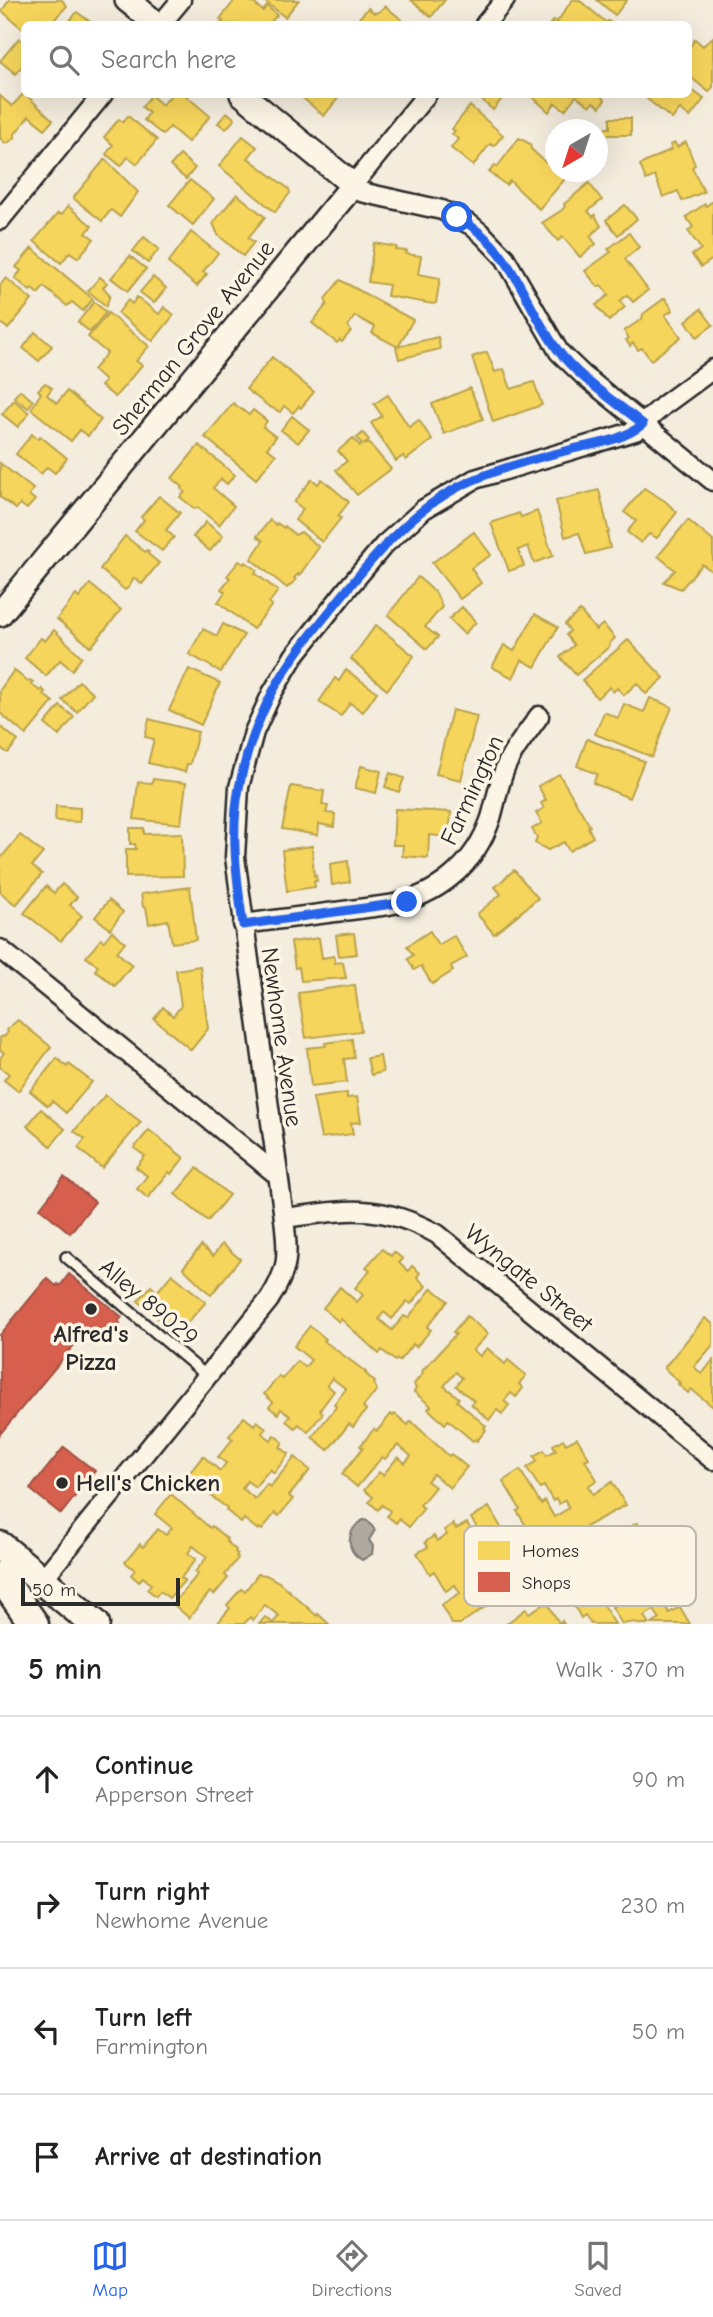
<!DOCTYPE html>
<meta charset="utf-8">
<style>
body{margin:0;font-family:"Comic Neue",sans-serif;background:#f6f6f6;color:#222}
.compass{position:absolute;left:545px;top:119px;width:63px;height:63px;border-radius:50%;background:#fff;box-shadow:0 7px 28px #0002;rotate:219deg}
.scale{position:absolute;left:21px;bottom:18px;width:159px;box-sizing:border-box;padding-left:7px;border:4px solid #2b2b2b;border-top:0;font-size:19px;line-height:24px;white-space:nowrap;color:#2b2b2b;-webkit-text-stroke:5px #fcf5e5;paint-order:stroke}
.stop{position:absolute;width:21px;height:21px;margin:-16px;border:5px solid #2563eb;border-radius:50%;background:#fff}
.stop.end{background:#2563eb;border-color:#fff;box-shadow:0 2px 7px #0008}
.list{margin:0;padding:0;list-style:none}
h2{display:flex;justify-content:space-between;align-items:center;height:91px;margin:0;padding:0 28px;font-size:30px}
h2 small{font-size:23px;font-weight:400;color:#767676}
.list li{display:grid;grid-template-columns:46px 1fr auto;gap:21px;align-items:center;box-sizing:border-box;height:126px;padding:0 28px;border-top:2px solid #e0e0e0}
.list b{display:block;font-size:26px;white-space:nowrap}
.list p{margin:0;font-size:23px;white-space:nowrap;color:#767676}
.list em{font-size:23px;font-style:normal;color:#767676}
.icon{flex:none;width:38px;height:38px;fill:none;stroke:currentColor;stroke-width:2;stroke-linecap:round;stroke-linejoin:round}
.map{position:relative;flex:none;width:713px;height:1624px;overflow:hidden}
.search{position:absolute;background:#fff;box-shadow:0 7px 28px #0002;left:21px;right:21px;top:21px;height:77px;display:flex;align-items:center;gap:18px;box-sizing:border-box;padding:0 24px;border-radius:10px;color:#767676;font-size:26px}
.sheet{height:595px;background:#fff}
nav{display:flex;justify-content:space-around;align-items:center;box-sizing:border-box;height:98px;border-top:2px solid #e0e0e0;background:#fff;font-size:19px;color:#767676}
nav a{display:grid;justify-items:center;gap:4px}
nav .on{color:#2563eb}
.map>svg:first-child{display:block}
.water{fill:#afaaa0;stroke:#7a7771;stroke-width:2}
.homes{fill:#f6d55c;stroke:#b9a24d;stroke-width:2}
.shops{fill:#d6604d;stroke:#a35043;stroke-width:2}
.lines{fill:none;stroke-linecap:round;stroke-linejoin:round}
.service-casing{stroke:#2b2b2b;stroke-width:14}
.minor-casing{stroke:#2b2b2b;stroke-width:23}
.tertiary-casing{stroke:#2b2b2b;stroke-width:28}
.primary-casing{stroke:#2b2b2b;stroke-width:33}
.service{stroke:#fcf5e5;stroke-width:9}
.minor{stroke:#fcf5e5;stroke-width:18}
.tertiary{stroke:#fcf5e5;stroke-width:23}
.primary{stroke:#fcf5e5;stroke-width:28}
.route{stroke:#2563eb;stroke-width:9}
.poi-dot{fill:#2b2b2b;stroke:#fcf5e5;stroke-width:2.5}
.labels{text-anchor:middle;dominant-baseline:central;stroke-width:7;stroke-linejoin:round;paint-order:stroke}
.street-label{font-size:24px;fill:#2b2b2b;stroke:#fcf5e5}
.poi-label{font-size:24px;font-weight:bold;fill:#2b2b2b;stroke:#fcf5e5}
.key{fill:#fcf5e5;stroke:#bdb8ad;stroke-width:2}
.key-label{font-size:19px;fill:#2b2b2b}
</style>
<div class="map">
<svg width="713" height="1624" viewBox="0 0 713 1624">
<rect width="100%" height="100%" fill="#f4edde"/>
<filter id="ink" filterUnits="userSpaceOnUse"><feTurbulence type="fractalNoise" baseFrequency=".0143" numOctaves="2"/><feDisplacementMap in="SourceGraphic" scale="14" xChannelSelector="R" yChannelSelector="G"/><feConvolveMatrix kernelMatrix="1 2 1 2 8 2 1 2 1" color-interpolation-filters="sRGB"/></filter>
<g filter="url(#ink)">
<path class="water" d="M363,1520L368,1521L375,1530L369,1540L373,1546L372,1554L362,1560C345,1550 346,1530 363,1520Z"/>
<g class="homes">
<path d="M9,0H62L67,6L50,24H24V30L2,11Z"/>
<path d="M235,0H250L263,11L267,6L277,15L269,24H220L223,21L220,19Z"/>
<path d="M263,0H299L285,17Z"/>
<path d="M411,0H445L431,17Z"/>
<path d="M572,0H579L607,23L608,21L613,24H550L554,20L557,22Z"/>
<path d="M597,0H627L615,15Z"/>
<path d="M385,6L407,24H354L368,8L374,13L379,12Z"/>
<path d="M77,12L93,24H67Z"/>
<path d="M713,37V87L709,92L688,75V43L691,45L695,39L703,46Z"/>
<path d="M19,38L24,43V63L16,74L0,61Z"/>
<path d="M688,87L704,99L690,117L680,109L672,119L641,94H688Z"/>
<path d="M24,93L53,120L45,129L29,116L15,134V138L6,144L0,138V96L12,106Z"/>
<path d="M172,94H184L210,116L188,142L170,127L163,135L144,120L149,113L142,107L151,95L162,105Z"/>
<path d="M298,94H341L324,116Z"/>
<path d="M478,94H505V95L493,110L477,96Z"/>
<path d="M529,94H599L605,100L600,107L593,102L590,106L576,96L565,110L555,103L549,112Z"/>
<path d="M470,106L503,135L494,146L490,144L473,166L451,148L458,139L452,134L455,131L452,129Z"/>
<path d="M227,112L235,119L226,129L218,123Z"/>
<path d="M128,116L157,140L137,164L128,157L121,166L106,154L113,145L104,137L119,119L123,122Z"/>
<path d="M610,118H631V135H604V128H610Z"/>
<path d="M243,136L257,147L248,158L289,189L290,193L275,212L219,166Z"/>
<path d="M519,138L530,144L531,149L556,172L566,178L539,209L510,181L506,185L489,172L495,165L497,167Z"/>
<path d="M686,142L695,165L692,167L704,192L682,201L678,191L663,197L655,176L646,180L640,165L672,149L670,145L675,143L677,147Z"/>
<path d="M180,155L195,168L186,179L170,166Z"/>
<path d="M105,159L138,192L120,217L111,210L102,221L73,198Z"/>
<path d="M190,180L214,199L193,225L169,205Z"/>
<path d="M589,183L602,200L588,211L593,217L595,215L601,226L590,236L596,244L580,257L563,237L558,241L542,223L562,210L565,206L564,204Z"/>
<path d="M237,194L265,217L248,238L254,242L243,256L218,235L213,223Z"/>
<path d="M713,201V259L701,267L692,255L701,249L688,231L693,227L686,217L705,204L706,206Z"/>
<path d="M625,205L637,219L618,235L606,220Z"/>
<path d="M68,206L92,226L86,233L94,239L78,258L70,252L61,263L34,241L58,213L61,215Z"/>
<path d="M191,232L218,253L203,272L207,274L197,286L168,263Z"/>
<path d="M629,233L639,247L625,259L648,290L633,302L627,295L620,301L625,307L609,321L596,305L609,295L601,285L598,287L585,271L611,252L608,249Z"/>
<path d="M144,237L159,249L148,263L133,251Z"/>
<path d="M374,243L397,247L396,250L407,251L406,254L421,256L418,274L440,278L436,303L433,304L387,296L389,285L368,282Z"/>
<path d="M32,248L93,299L83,311L72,302L67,306L44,287L38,294L32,289L30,291L15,278L21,271L16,267Z"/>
<path d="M130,256L146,269L128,291L111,278Z"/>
<path d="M100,277L107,283L103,287L110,295L106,306L88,291Z"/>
<path d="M153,277L166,288L154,303L140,292Z"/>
<path d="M6,278L32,300L8,329L0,322V285Z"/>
<path d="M340,280L413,320L398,347L372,333L375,327L355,316L348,326L351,331L342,342L340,340L337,343L312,323L327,304L325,299Z"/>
<path d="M137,297L159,314L164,307L174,315L153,341L118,313L128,300L132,304Z"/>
<path d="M665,298L673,310L665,315L681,337L651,360L642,348L638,350L633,343L630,346L626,340L629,338L624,331L642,319L643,314Z"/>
<path d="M94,302L106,312L90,332L78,322Z"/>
<path d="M701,309L713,325L697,337L686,321Z"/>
<path d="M108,313L149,346L136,361L142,365L115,397L101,386L105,381L93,370L107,353L88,337Z"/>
<path d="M35,332L52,346L39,361L23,348Z"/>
<path d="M438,337L440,349L399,359L396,347Z"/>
<path d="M487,352L495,372L504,369L511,389L534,382L542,405L493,422L472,357Z"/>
<path d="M272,357L314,392L301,408L299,406L293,413L284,406L280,412L268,406L246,389Z"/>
<path d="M45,383L52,388L47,395L57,403L67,391L101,420L88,436L80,430L71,441L31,409L41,393L38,390Z"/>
<path d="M470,388L483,419L444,434L432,404Z"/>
<path d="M20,390L33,401L28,408L14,397Z"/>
<path d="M388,395L409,427L419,420L432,440L406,460L403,456L396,461L371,423L382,416L374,404Z"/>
<path d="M14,400L29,413L18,427L2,414Z"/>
<path d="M233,403L249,415L253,410L267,421L263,427L276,437L267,448L276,455L256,479L205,437Z"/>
<path d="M292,416L309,430L298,443L281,430Z"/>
<path d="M363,433L369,440L364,445L369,443L391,469L357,495L336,470L347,461L338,451L353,438L360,446L362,444L357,438Z"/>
<path d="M32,434L38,439L40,436L67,458L55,473L47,467L41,474L16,454Z"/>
<path d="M199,445L235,475L227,484L221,479L213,488L234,506L219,525L197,507L195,509L180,497L185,492L181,489L183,487L172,478Z"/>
<path d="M0,463L33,489L29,495L35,500L27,509L20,504L16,509L0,497Z"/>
<path d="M312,479L318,484L322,479L349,502L338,516L341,518L322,542L295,520L303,509L294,502Z"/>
<path d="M644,488L665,501L677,512L657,538L649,534L641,543L627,532L636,521L624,512Z"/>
<path d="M599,490L609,533H607L610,548L586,554L579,533L565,537L556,501Z"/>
<path d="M159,496L180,513L166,530L174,537L162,551L135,531L144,520L141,517Z"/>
<path d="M537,511L553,556L534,563L528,546L518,550L524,566L509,571L491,523L519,513L521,517Z"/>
<path d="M270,520L276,525L277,523L284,528L285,526L295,535L301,532L319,547L299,576L298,574L294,578L296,580L287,588L251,559L263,541L257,536Z"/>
<path d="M688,520L713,541V572L702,564L681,589L664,582L675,570L658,556Z"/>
<path d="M206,522L223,536L210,551L193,537Z"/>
<path d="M474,532L491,555L471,568L481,583L460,599L432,563Z"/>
<path d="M125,536L145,552L147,550L149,552L148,554L159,563L142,584L134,578L129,587L125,590L100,569Z"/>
<path d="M239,561L244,564L246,562L257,570L255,573L278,591L269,603L272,605L253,629L218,602L225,592L221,589L230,578L227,576Z"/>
<path d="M418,577L436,593L442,607L425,627L438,637L427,649L388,615Z"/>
<path d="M90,584L121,610L91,647L57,619L76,595L79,598Z"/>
<path d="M462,607L476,622L464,634L449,619Z"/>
<path d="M580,611L596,630L603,624L615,638L609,644L610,646L576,675L560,657L574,645L566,635L570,631L565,624Z"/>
<path d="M535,614L558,627L535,667L522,660L513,678L492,667L504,645L514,651Z"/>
<path d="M223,624L244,635L221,672L189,654L203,629L217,636Z"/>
<path d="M376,625L414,656L387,690L351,659Z"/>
<path d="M54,630L82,657L72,670L60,660L46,676L25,658L41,638L45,641Z"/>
<path d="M628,640L664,678L646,694L637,683L624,695L617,688L613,692L610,687L597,698L582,680Z"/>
<path d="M189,669L220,683L201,725L169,710Z"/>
<path d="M14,670L28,682L30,680L33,682L31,684L40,691L42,689L45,692L43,694L53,702L26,735L0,713V690Z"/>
<path d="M346,670L377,692L363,712L350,703L341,716L319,702L335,678L339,681Z"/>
<path d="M79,681L93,693L77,712L62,700Z"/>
<path d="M650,698L672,707L652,757L595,734L604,712L618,718L624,704L644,712Z"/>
<path d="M60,706L74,717L59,736L45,724Z"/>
<path d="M452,710L477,716L461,780L436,774Z"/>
<path d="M149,719L198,732L190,764H187L185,772L148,763L154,739L145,737Z"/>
<path d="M0,726L18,741L8,753L0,748Z"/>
<path d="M587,739L644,761L629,798L593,783L597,774L577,766Z"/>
<path d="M361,766L381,771L376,793L355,788Z"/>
<path d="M390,773L404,778L399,792L385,787Z"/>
<path d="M559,774L590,826L588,827L593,837L569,851L564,842L548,850L535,843L537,837L532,829L542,823L536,813L544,808L541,803L546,800L538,786Z"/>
<path d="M153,779L186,783L181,824L134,819L138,782L152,783Z"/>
<path d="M291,786L324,791L322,805L328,806L326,813L335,814L334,827L319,824L318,835L282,829Z"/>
<path d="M56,806L80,808V822L55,821Z"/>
<path d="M395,809L451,812L449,837L429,835L428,858L402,856L403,845H393Z"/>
<path d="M130,828H144V834L182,833L183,876L126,877V849H136L135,844H130Z"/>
<path d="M20,835L43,853L32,866L42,874L16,905L0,892V859Z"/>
<path d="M312,846L314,876L316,875L317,881H314L315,887L287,891L282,850Z"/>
<path d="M348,861L350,882L332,885L330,864Z"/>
<path d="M514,870L538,898L494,934L477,914L501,894L495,887Z"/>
<path d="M62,884L77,897L70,905L82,916L61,941L24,913L46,886L54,893Z"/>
<path d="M190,887L196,940L172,943L168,920L149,924L146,907H143L141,894Z"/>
<path d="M109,900L123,912L110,929L95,917Z"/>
<path d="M112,931L125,942L117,952L132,965L115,986L95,970L98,966L86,957L101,939L104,941Z"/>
<path d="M430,931L438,945L454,936L467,957L451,966L453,971L432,984L421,966L414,970L408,959L413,955L407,946Z"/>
<path d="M354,933L357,954L339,956L336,935Z"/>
<path d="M319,938L322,958L334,956L335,963L343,962L346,978L301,981L299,967L295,968L291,942Z"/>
<path d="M200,966L208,1029L191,1050L154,1019L163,1007L173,1016L181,1006L176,970Z"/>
<path d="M355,985L361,1031L306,1038L298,993Z"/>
<path d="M18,1020L51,1047L18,1091L4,1080L9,1074L0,1067V1058L4,1053L0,1050V1038L2,1036L4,1037L8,1032L6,1030Z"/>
<path d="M352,1039L354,1058L344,1059L347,1082L311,1086L307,1048L326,1046L325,1043Z"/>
<path d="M380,1056L383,1072L371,1075L367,1058Z"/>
<path d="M57,1058L67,1067L69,1064L92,1082L66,1113L52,1101L48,1106L30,1091Z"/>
<path d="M347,1093V1098L357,1097L361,1122L351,1123L353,1134L321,1138L313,1098Z"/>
<path d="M105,1095L141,1122L102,1168L78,1148L85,1139L74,1131Z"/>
<path d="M41,1109L65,1129L51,1146L27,1126Z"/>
<path d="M149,1130L184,1158L171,1174L169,1172L148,1198L137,1189L147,1176L136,1167L145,1156L134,1148Z"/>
<path d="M197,1168L229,1195L208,1221L175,1194Z"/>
<path d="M222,1244L240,1259L211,1295L183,1268L201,1246L213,1256Z"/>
<path d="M382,1249L391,1256L394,1252L403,1259L399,1263L408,1271L412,1266L420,1273L417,1277L426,1286L411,1304L407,1301L392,1319L384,1312L379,1319L392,1330L404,1316L408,1318L432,1288L448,1301L427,1327L431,1330L416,1347L413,1344L399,1361L397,1359L395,1361L382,1350L379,1354L341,1319L339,1322L323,1308L340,1287L357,1302L363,1295L355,1288L370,1270L366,1267Z"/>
<path d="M172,1274L206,1302L177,1334L138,1301L151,1286L157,1292Z"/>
<path d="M467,1316L488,1334L473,1350L480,1356L487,1348L505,1364L508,1360L526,1375L519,1384L523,1388L516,1397L511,1393L504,1401L509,1405L502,1414L497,1410L489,1420L471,1404L474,1401L456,1386L462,1378L456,1372L444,1386L459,1398L457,1401L486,1426L484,1428L486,1430L477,1441L476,1439L473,1441L448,1420L445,1424L428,1409L431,1406L414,1392L416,1389L414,1384L423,1373L421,1372L456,1334L453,1332Z"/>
<path d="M705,1318L713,1324V1345L694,1367L702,1374L713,1360V1407L691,1389L688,1393L678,1384L680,1383L664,1368Z"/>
<path d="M310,1326L326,1339L324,1341L366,1372L365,1373L375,1382L374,1384L377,1390L363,1407L366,1410L353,1427L349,1424L328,1450L312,1437L336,1407L334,1404L346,1389L332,1378L327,1385L334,1391L320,1410L323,1413L308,1432L299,1424L295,1428L286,1421L290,1416L281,1409L278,1414L269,1407L273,1402L264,1394L279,1376L282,1379L297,1361L305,1367L311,1360L294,1346Z"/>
<path d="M391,1414L393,1416L395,1414L408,1425L411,1421L449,1456L451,1454L467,1467L450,1488L433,1474L427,1481L435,1487L420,1505L424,1508L409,1527L399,1519L396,1523L387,1516L390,1511L382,1505L378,1510L369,1502L373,1497L364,1490L379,1472L383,1475L398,1457L405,1463L411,1456L398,1445L385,1459L382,1457L357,1487L342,1474L363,1448L360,1446L374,1429L377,1431Z"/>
<path d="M244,1417L254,1425L257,1421L266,1428L262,1433L271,1440L274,1435L283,1442L280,1447L289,1454L274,1473L270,1469L255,1487L247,1481L242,1488L255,1499L267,1484L270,1487L295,1457L310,1470L289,1496L293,1499L279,1516L275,1513L262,1530L259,1528L258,1530L244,1519L241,1523L226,1510L227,1508L186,1477L203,1456L220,1471L226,1463L218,1457L233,1439L229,1436Z"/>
<path d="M577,1438L589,1458L585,1460L597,1480L588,1486L593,1494L612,1482L626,1505L581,1529L582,1532L565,1542L562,1538L543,1547L532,1528L528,1529L517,1511L520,1509L503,1481L520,1470L537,1498L541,1504L545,1501L554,1517L569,1508L565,1500L559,1504L556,1499L553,1501L544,1486L540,1488L527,1468L537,1461L534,1456L544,1450L547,1455L556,1450L553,1445L563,1439L566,1444Z"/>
<path d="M171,1494L210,1528L212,1526L227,1539L226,1541L236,1550L235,1552L238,1554L236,1556L238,1558L225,1575L228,1578L214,1595L210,1592L189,1618L173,1604L198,1574L195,1572L207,1557L193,1546L188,1553L196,1559L181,1578L185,1580L169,1598L160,1591L156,1596L147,1589L151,1584L143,1577L139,1582L131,1575L135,1570L125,1562L140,1544L143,1547L158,1529L166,1535L172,1528L155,1514Z"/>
<path d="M489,1507L506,1536L510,1534L521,1552L518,1555L530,1574L513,1586L516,1590L498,1601L497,1599L460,1624H452L441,1605L460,1593L455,1585L446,1591L434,1571L430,1574L417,1553L428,1547L425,1542L434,1536L437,1541L447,1535L444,1530L453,1524L456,1529L467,1523L479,1543L475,1546L487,1566L478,1571L483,1579L498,1569L488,1553L491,1551L471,1518Z"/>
<path d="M637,1523L651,1546L632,1558L636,1565L646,1560L657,1580L662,1577L674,1598L664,1604L669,1613L680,1607L690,1624H652L660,1619L654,1610L644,1616L649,1624H637L635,1622L622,1624L612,1607L616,1605L604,1585L613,1580L609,1572L593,1581L603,1598L600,1600L615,1624H591L585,1615L581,1618L570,1598L574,1596L562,1577L565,1576L564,1574L578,1565L575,1561L621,1536L619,1534Z"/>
<path d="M258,1574L266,1575L279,1582L317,1616L318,1614L329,1624H259L265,1617L273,1623L279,1616L265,1605L253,1620L250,1617L244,1624H217L230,1608L227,1605L241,1589L245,1591Z"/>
<path d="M544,1604H548L559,1623L562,1621L564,1624H506L526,1609L529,1613Z"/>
</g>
<g class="shops">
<path d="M64,1177L95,1202L70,1233L40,1208Z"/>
<path d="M69,1274L122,1317L118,1322L120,1323L107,1340L89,1327L0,1434V1335L47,1278L56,1286L58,1284L60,1286Z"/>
<path d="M64,1447L95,1471L61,1514L30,1489Z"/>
</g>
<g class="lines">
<defs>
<path id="service" d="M66,1257L208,1377"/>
<g id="minor">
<path d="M161,24L181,0"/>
<path d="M485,24L505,0"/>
<path d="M427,94L353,185L361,192L442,210L471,225L483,235L505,258L559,352L583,375L713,481"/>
<path d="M0,220L103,94"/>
<path d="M243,924L389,905C438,896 475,865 491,818C496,801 499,782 506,766C514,748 528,732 539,716"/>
<path d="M0,949L276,1174"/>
<path d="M284,1218C347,1210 378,1202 437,1234L713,1460"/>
<path d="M42,1580L269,1300C290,1267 288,1255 284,1218L235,857L239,787L254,732L272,693L294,656L347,589L384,545L424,509L475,479L635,431L664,405L713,369"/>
</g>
<g id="tertiary">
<path d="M127,0L157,24"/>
<path d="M0,614L353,185L242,94"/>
</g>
<g id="primary">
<path d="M0,1546L95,1624"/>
<path d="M0,1576L34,1624"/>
</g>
</defs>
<use href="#service" class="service-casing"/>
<use href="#minor" class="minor-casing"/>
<use href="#tertiary" class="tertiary-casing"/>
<use href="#primary" class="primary-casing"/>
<use href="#service" class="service"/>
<use href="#minor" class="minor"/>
<use href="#tertiary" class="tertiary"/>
<use href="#primary" class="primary"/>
</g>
</g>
<g class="lines" filter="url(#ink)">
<path class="route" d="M407,902L243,925C237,879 230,833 239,788C245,756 257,722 272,693C289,661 311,634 333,607C373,557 416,502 478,478C507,466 538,458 569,450C593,444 623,441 643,424C615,401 579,379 557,349C521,300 516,250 457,217"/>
</g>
<g class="poi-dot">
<circle cx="91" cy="1309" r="7"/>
<circle cx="62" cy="1483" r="7"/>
</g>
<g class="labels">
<g class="street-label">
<text transform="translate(193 338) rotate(-51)">Sherman Grove Avenue</text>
<text transform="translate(472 790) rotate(-65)">Farmington</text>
<text transform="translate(282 1037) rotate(82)">Newhome Avenue</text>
<text transform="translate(529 1278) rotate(39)">Wyngate Street</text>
<text transform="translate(149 1302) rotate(40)">Alley 89029</text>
</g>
<g class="poi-label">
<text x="91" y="1334">Alfred's<tspan x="91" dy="28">Pizza</tspan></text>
<text x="76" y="1483" text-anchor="start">Hell's Chicken</text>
</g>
</g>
<rect x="464" y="1526" width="232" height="80" rx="10" class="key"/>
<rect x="478" y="1541" width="32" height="19" fill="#f6d55c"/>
<rect x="478" y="1572" width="32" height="20" fill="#d6604d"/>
<g class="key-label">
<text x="522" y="1557">Homes</text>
<text x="522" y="1589">Shops</text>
</g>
</svg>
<svg class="compass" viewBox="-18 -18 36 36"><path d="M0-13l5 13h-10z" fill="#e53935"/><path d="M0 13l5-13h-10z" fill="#767676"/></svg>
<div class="scale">50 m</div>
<div class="stop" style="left:457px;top:217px"></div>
<div class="stop end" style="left:407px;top:902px"></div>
<div class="search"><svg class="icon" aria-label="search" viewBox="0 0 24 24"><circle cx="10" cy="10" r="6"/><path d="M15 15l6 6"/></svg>Search here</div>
</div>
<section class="sheet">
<h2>5 min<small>Walk · 370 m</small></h2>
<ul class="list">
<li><svg class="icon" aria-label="ahead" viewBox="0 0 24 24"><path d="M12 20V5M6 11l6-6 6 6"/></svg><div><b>Continue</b><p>Apperson Street</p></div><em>90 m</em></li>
<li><svg class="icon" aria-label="right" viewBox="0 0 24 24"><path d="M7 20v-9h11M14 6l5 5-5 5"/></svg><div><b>Turn right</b><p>Newhome Avenue</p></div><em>230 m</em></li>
<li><svg class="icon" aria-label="left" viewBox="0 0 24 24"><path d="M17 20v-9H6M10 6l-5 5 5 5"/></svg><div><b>Turn left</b><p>Farmington</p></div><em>50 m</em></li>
<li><svg class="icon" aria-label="arrive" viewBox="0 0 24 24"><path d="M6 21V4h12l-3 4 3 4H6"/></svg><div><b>Arrive at destination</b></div></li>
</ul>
</section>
<nav>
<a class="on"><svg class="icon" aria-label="map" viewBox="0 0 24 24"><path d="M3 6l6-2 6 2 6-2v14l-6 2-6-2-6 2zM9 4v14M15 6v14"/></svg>Map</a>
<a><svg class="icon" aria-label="directions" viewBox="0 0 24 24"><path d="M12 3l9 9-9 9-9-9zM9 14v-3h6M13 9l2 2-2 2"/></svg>Directions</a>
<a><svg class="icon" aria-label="saved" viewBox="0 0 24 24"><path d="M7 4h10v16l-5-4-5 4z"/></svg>Saved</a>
</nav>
